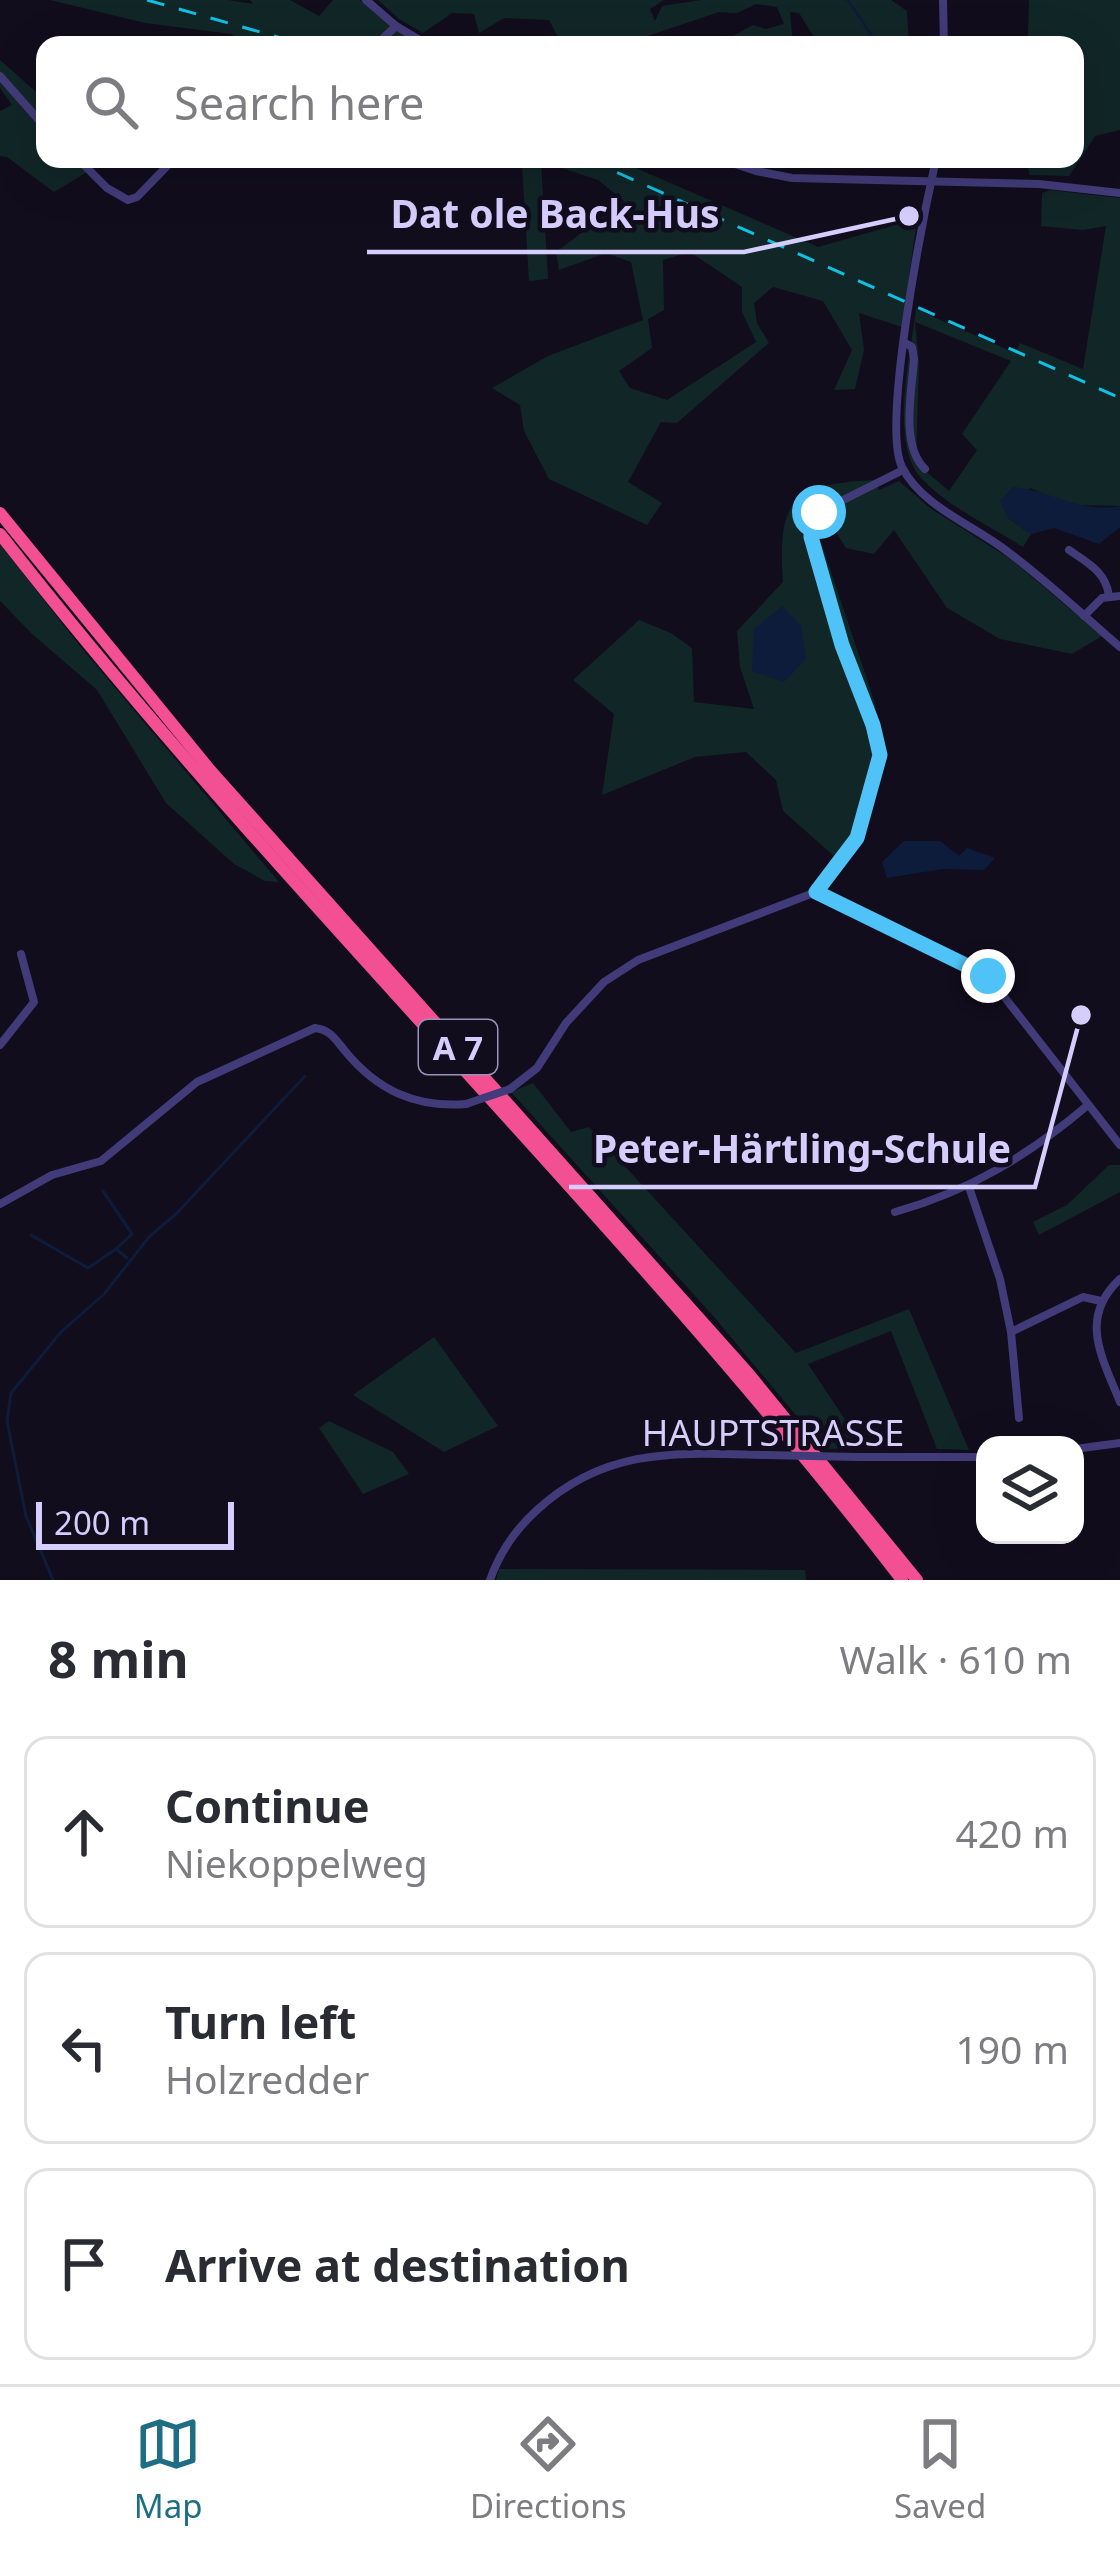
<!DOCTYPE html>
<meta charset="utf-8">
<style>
body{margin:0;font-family:"Noto Sans",sans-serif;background:#f7f7f7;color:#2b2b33}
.controls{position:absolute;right:36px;bottom:36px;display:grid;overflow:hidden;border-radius:24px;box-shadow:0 12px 48px #0002}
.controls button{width:108px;height:108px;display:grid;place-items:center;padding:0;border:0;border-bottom:3px solid #e1e1e2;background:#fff;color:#2b2b33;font:60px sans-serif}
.scale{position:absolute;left:36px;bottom:30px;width:198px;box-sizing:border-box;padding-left:12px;border:6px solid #d5cdfc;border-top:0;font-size:33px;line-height:42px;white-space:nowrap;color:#d5cdfc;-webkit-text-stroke:9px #110d1d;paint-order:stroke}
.stop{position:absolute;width:36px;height:36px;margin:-27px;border:9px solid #4fc3f7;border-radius:50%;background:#fff}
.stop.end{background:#4fc3f7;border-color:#fff;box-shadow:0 3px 12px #0008}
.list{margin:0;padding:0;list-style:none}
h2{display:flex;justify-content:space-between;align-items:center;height:156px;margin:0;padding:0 48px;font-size:51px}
h2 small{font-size:39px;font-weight:400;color:#7c7c81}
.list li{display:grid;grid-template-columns:78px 1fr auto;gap:36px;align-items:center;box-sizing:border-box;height:192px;margin:0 24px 24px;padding:0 24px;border:3px solid #e1e1e2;border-radius:24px}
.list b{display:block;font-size:45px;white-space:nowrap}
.list p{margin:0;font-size:39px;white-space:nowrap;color:#7c7c81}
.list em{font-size:39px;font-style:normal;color:#7c7c81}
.icon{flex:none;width:66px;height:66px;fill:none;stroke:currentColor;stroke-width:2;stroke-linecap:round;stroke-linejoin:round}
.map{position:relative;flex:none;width:1120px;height:1580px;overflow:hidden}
.search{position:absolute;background:#fff;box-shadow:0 12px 48px #0002;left:36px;right:36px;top:36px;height:132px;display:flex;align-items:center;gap:30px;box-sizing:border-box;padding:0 42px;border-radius:24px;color:#7c7c81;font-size:45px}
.sheet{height:804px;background:#fff}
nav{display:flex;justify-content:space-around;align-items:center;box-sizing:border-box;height:168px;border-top:3px solid #e1e1e2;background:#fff;font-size:33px;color:#7c7c81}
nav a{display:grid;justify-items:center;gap:6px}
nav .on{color:#1e6e83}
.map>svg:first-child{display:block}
.green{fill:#112627;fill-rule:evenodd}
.water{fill:#0e1c3c}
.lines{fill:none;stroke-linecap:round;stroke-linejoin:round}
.stream{stroke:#0e1c3c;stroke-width:3}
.minor{stroke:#423b79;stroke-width:8}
.highway{stroke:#f35093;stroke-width:12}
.rail{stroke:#0fc1e5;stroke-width:3;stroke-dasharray:18 15;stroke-linecap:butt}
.minor-bridge{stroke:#423b79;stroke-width:8}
.route{stroke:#4fc3f7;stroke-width:15}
.labels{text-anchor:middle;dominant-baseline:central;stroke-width:9;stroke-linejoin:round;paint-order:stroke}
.shield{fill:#110d1d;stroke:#9a93b9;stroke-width:3}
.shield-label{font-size:33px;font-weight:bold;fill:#d5cdfc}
.street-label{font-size:36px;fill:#d5cdfc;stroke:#110d1d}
.leader{fill:none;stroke:#d5cdfc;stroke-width:4.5}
.callout-dot{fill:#d5cdfc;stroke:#110d1d;stroke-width:4.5}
.callout-label{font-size:39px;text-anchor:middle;font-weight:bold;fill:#d5cdfc;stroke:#110d1d;stroke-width:9;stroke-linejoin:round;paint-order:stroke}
</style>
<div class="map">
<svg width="1120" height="1580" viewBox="0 0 1120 1580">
<rect width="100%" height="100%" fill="#110d1d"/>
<g class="green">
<path d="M50,0H228L253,4L250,0H290L319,16L333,0H360L418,45H249L231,34L145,23Z"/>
<path d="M378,0H664L650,9L655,21L662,6L701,0H891L907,11L909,45H819L799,13L790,12L793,45H728L733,36L753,25L766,29L784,24L777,7L756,4L737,13L719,12L627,43L560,41L549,20L504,18L479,33L474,14L452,13L423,33L399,19Z"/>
<path d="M1029,0H1120V130L1095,136L1069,176L1030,175L1025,159H1075V45H996L1028,36Z"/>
<path d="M0,60L45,100V159H92L97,166L54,192L7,157L0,156V111L12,105L0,88Z"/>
<path d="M510,159H615L818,247L917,219L902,327L859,313L864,350L855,389L834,390L852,350L823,301L773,287L754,303L757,323L769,343L677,423L661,422L628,482L662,503L647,525L549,479L524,431L520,405L492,388L548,356L643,320L631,262L606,253L559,270L556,252L624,201L598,180L541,161L548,279L529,281L522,165ZM690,252L742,287V312L756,342L667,400L630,388L619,371L652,348L648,319L664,310L663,260Z"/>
<path d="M1050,190L1120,198V506L1071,505L1030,488L1008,518L1031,534L1023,547C990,526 950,508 923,480C888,445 911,354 916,309L1015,353L1020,343L1083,369L1106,226L1083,230L1041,226L1042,193ZM915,322L1011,361L962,434L977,450L949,491L916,463L919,363Z"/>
<path d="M874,480L879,490L899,481L930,508L1012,560L1102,636L1072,654L1000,639L947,608L894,530L874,554L846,548L825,515L816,527L874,700L886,755L862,841L844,865L783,811L776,780L746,752L695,757L602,795L614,714L573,680L639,620L671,633L692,648L694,702L754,709L740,667L737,631L783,582C777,499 793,484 874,480Z"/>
<path d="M0,544L79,645L279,882L265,881L234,864L166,803L97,690L31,633L0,601Z"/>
<path d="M533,1083L571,1132L589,1127L796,1353L909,1309L969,1450L937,1449L891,1331L808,1364L864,1448L824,1449L715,1318L511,1092Z"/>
<path d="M1109,1165H1120V1192L1039,1235L1033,1222L1067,1205Z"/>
<path d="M434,1337L498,1426L444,1452L353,1395Z"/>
<path d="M329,1421L393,1452L409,1474L363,1494L319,1428Z"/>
<path d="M499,1569L805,1570L806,1580H496Z"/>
</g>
<g class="water">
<path d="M1013,487C1050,490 1081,514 1120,506V527L1099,544L1054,528L1031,534L1008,518L1000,501Z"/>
<path d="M782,606L801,625L806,659L784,682L752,671L754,629Z"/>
<path d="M904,841H940L959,856L967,848L995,858L984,870L942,869L887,878L882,862Z"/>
</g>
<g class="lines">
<g class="stream">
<path d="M848,0L878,45"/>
<path d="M103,1191L132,1234L116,1249L127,1258"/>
<path d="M31,1235L88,1268L116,1249"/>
<path d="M53,1580L26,1516L7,1421L11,1393L61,1332L104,1294L149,1237L177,1213L305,1076"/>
</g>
<g class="minor">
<path d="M366,0L396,26L428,45"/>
<path d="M943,0L944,45"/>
<path d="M376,45L396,26"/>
<path d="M0,76L45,127"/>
<path d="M78,159L107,188L128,200L137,197L174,159"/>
<path d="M720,159L756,171L792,178L1039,184L1120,193"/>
<path d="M936,159C924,213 881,425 902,467C922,507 974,525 1008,552C1047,581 1083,615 1120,647"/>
<path d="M905,343L912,347L914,359C912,391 900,445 925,469"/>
<path d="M1069,550C1088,563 1106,572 1109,596"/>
<path d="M1084,616L1102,598L1120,596"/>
<path d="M816,892L988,976L1120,1145"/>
<path d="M0,1045L34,1002L21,954"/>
<path d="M510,1089L537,1068L566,1023L604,982L638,960L816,892L857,838L880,755L873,725L842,645L810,528L819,512L903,470"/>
<path d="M969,1187L1000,1279L1011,1332L1019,1418"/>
<path d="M0,1204L52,1175L101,1161L197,1082L315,1028C331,1030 335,1039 345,1051C377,1090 415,1108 466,1104"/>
<path d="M895,1212C970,1191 1029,1155 1088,1105"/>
<path d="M1120,1279C1078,1318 1102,1357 1120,1402"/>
<path d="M1011,1332L1083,1297L1101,1301"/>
<path d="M1075,1449L1120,1443"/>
<path d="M856,1457H985"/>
<path d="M490,1580C499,1554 516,1529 537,1510C607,1446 678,1453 766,1455"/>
</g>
<g class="highway">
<path d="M0,513L210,770L748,1373L917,1580"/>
<path d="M0,534C283,897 622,1216 902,1580"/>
</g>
<g class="rail">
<path d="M147,0L306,45"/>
<path d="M587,159L1120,398"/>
</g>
<g class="minor-bridge">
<path d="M466,1104L510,1089"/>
<path d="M766,1455L856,1457"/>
</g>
</g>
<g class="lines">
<path class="route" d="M819,512L812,522L811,537L842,645L873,725L880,755L857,838L816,892L988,976"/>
</g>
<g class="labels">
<rect class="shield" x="419" y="1020" width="78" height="54" rx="9"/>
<g class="shield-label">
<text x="458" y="1047">A 7</text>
</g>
<g class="street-label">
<text x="773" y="1432">HAUPTSTRASSE</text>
</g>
</g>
<path class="leader" d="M909 216L744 252H367M1081 1015L1035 1187H569"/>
<g class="callout-dot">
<circle cx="909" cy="216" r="12"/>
<circle cx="1081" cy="1015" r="12"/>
</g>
<g class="callout-label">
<text x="555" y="228">Dat ole Back-Hus</text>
<text x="802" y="1163">Peter-Härtling-Schule</text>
</g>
</svg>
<div class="controls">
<button><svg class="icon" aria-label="layers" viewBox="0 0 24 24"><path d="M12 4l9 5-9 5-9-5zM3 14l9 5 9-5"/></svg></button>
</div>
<div class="scale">200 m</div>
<div class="stop" style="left:819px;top:512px"></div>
<div class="stop end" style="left:988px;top:976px"></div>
<div class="search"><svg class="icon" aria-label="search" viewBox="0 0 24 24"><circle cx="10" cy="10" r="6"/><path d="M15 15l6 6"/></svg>Search here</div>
</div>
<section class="sheet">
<h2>8 min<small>Walk · 610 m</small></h2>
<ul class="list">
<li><svg class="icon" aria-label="ahead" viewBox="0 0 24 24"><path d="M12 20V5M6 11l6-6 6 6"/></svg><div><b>Continue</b><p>Niekoppelweg</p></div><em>420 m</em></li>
<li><svg class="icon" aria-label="left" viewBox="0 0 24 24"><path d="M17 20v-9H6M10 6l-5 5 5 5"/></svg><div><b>Turn left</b><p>Holzredder</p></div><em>190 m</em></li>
<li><svg class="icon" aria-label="arrive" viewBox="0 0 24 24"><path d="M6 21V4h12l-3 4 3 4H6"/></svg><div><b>Arrive at destination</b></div></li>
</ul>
</section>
<nav>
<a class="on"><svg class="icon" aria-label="map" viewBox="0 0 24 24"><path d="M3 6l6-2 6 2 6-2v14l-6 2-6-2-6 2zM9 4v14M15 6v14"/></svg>Map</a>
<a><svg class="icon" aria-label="directions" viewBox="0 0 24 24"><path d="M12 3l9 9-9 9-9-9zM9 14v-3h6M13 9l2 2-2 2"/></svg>Directions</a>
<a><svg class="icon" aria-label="saved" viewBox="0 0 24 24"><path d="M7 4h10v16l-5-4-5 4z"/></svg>Saved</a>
</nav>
